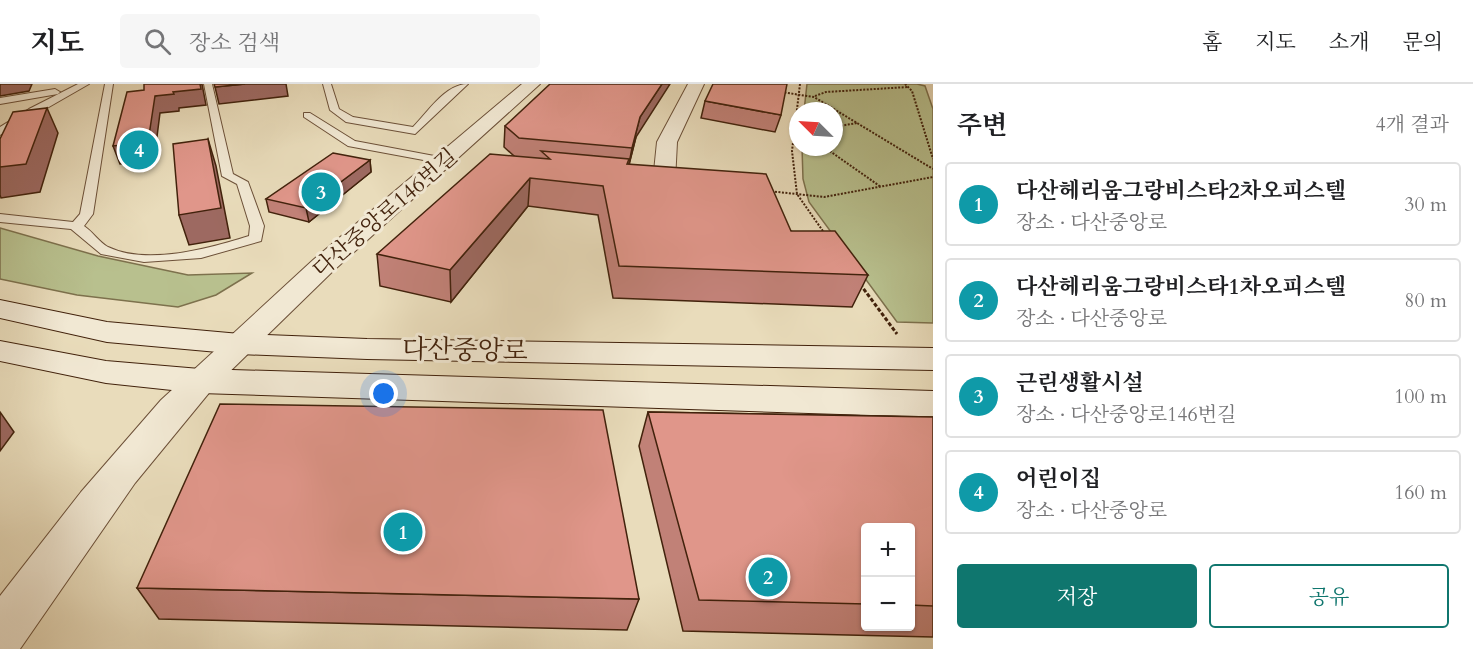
<!DOCTYPE html>
<html lang="ko">
<meta charset="utf-8">
<style>
body{margin:0;font-family:Cardo,"Noto Serif KR",serif;background:#f6f6f6;color:#202124}
.controls{position:absolute;right:18px;bottom:18px;display:grid;overflow:hidden;border-radius:6px;box-shadow:0 2px 4px #0004}
.controls button{width:54px;height:54px;display:grid;place-items:center;padding:0;border:0;border-bottom:2px solid #e0e0e0;background:#fff;color:#202124;font:30px sans-serif}
.compass{position:absolute;left:789px;top:18px;width:54px;height:54px;border-radius:50%;background:#fff;box-shadow:0 2px 4px #0004;rotate:294deg}
.you{position:absolute;left:384px;top:310px;width:21px;height:21px;margin:-15px;border:4px solid #fff;border-radius:50%;background:#1a73e8;box-shadow:0 0 0 9px #1a73e833}
.badge{display:grid;place-items:center;width:39px;height:39px;border-radius:50%;background:#0f766e;color:#fff;font-size:20px;font-weight:700}
.pin{position:absolute;translate:-50% -50%;border:3px solid #fff;box-shadow:0 2px 6px #0006}
.list{margin:0;padding:0;list-style:none}
h2{display:flex;justify-content:space-between;align-items:center;height:78px;margin:0;padding:0 24px;font-size:26px}
h2 small{font-size:20px;font-weight:400;color:#757577}
.list li{display:grid;grid-template-columns:39px 1fr auto;gap:18px;align-items:center;box-sizing:border-box;height:84px;margin:0 12px 12px;padding:0 12px;border:2px solid #e0e0e0;border-radius:6px}
.list b{display:block;font-size:22px;white-space:nowrap}
.list p{margin:0;font-size:20px;white-space:nowrap;color:#757577}
.list em{font-size:20px;font-style:normal;color:#757577}
.actions{display:flex;gap:12px;padding:18px 24px}
.actions a{flex:1;padding:14px 0;border:2px solid #0f766e;border-radius:6px;text-align:center;font-size:21px;color:#0f766e}
.actions .main{background:#0f766e;color:#fff}
.icon{flex:none;width:33px;height:33px;fill:none;stroke:currentColor;stroke-width:2;stroke-linecap:round;stroke-linejoin:round}
.map{position:relative;flex:none;width:933px;height:565px;overflow:hidden}
header{display:flex;align-items:center;gap:36px;box-sizing:border-box;height:84px;padding:0 30px;background:#fff;border-bottom:2px solid #e0e0e0}
header strong{font-size:28px}
nav{display:flex;gap:33px;margin-inline-start:auto;font-size:21px}
.search{width:420px;height:54px;background:#f6f6f6;display:flex;align-items:center;gap:15px;box-sizing:border-box;padding:0 21px;border-radius:6px;color:#757577;font-size:22px}
main{display:flex}
aside{flex:1;background:#fff}
.map>svg:first-child{display:block}
.green{fill:#b8c08e;stroke:#7d714d;stroke-width:1.5}
.lines{fill:none;stroke-linecap:round;stroke-linejoin:round}
.lane-casing{stroke:#6c5038;stroke-width:2}
.street-casing{stroke:#6c5038;stroke-width:2}
.secondary-casing{stroke:#42220c;stroke-width:2}
.path-far1{stroke:#42220c;stroke-width:2;stroke-dasharray:2 1.5;stroke-linecap:butt}
.path{stroke:#42220c;stroke-width:3;stroke-dasharray:4 2;stroke-linecap:butt}
.lane{fill:#f1e8d3;fill-rule:evenodd}
.street{fill:#f1e8d3;fill-rule:evenodd}
.secondary{fill:#f1e8d3;fill-rule:evenodd}
.wall{fill:#c18177;stroke:#42220c;stroke-width:1.5;fill-rule:evenodd}
.shaded-wall{fill:#9d6961;stroke:#42220c;stroke-width:1.5}
.building{fill:#e0968a;stroke:#42220c;stroke-width:1.5}
.labels{text-anchor:middle;dominant-baseline:central;stroke-width:6;stroke-linejoin:round;paint-order:stroke}
.far-street-label{font-size:22px;fill:#42220c;stroke:#f1e8d3}
.street-label{font-size:26px;fill:#42220c;stroke:#f1e8d3}
</style>
<header>
<strong>지도</strong>
<div class="search"><svg class="icon" aria-label="search" viewBox="0 0 24 24"><circle cx="10" cy="10" r="6"/><path d="M15 15l6 6"/></svg>장소 검색</div>
<nav><a>홈</a><a>지도</a><a>소개</a><a>문의</a></nav>
</header>
<main>
<div class="map">
<svg width="933" height="565" viewBox="0 0 933 565">
<rect width="100%" height="100%" fill="#e9dcbb"/>
<filter id="stains"><feTurbulence type="fractalNoise" baseFrequency=".00333" numOctaves="4"/><feColorMatrix values="0 0 0 0 .2 0 0 0 0 .09 0 0 0 0 .02 0 0 0 .5 -.17"/></filter>
<radialGradient id="worn" r=".72"><stop offset=".6" stop-color="#630" stop-opacity="0"/><stop offset="1" stop-color="#630" stop-opacity=".3"/></radialGradient>
<g class="green">
<path d="M807,0H917L925,2L933,25V239L897,238L809,118L803,95L802,63H834V27H804Z"/>
<path d="M0,144L98,172L188,191L252,189L216,211L178,223L77,211L0,195Z"/>
</g>
<g class="lines">
<defs>
<g id="lane">
<path d="M78,0H89L0,51V43L29,25Z"/>
<path d="M105,0H113L93,130L84,142C93,148 99,158 108,163C147,182 211,164 249,152L250,142L237,100L222,92L204,0H212L233,90L248,98L264,142L261,157L201,174L144,178L101,170L71,145L0,138V130L73,138L80,130Z"/>
<path d="M323,0H331L339,25L353,33L413,43C428,28 445,0 468,0L415,50L346,38L330,26Z"/>
<path d="M55,5L60,8L58,10L0,20V14Z"/>
<path d="M304,29H310L355,57L445,74L451,77L445,80L348,62L304,33Z"/>
</g>
<g id="street">
<path d="M522,0H540L332,188L213,304L135,399L20,565H0V512L81,408L161,316L313,176Z"/>
<path d="M688,0H704L677,58L675,97L672,102H656L653,97L657,58Z"/>
</g>
<g id="secondary">
<path d="M0,216L107,238L240,250L367,255L933,264V286L367,275L240,270L107,258L0,234Z"/>
<path d="M0,257L106,277L200,285L933,307V333L200,309L106,299L0,277Z"/>
</g>
</defs>
<use href="#lane" class="lane-casing"/>
<use href="#street" class="street-casing"/>
<use href="#secondary" class="secondary-casing"/>
<g class="path-far1">
<path d="M800,0L792,67L797,110L825,150"/>
<path d="M905,0L912,7L933,75"/>
<path d="M781,8L814,13L933,85"/>
<path d="M815,12L826,8L908,3"/>
<path d="M834,43L857,39"/>
<path d="M824,63L881,103"/>
<path d="M768,107L824,113L933,93"/>
</g>
<path class="path" d="M860,200L897,250"/>
<use href="#lane" class="lane"/>
<use href="#street" class="street"/>
<use href="#secondary" class="secondary"/>
</g>
<g class="wall">
<path d="M705,17L781,31L775,48L701,34Z"/>
<path d="M505,42L636,53L629,80L791,147L868,191L852,223L613,214L598,131L528,122L451,218L380,202L377,170L514,72L504,63Z"/>
<path d="M370,76L371,88L309,138L269,128L266,115Z"/>
<path d="M648,328L933,333V553L683,547L639,362ZM866,444H910V543H866Z"/>
<path d="M137,504L639,515L627,546L159,535Z"/>
</g>
<g class="shaded-wall">
<path d="M0,0H32L29,7L0,12Z"/>
<path d="M200,0H202L206,21L179,24V27L160,29L154,76L120,80L113,62L155,12Z"/>
<path d="M245,0H286L288,12L219,20L215,3Z"/>
<path d="M662,0H670L636,53L628,85L632,64L640,33Z"/>
<path d="M47,24L58,49L40,108L1,114L0,111V83Z"/>
<path d="M208,55L216,82L230,154L189,161L179,131Z"/>
<path d="M370,76L371,88L309,138L306,124Z"/>
<path d="M530,94L528,122L451,218L450,186Z"/>
<path d="M0,328L14,348L0,367Z"/>
</g>
<g class="building">
<path d="M144,0H200L201,5L173,8L174,10L155,12L148,58L113,62L127,8L144,6Z"/>
<path d="M214,0H245L215,3Z"/>
<path d="M550,0H662L640,33L632,64L519,54L505,42Z"/>
<path d="M713,0H787L781,31L705,17Z"/>
<path d="M47,24L26,80L0,83V55L13,28Z"/>
<path d="M208,55L221,124L179,131L173,60Z"/>
<path d="M541,67L629,75L627,80L766,90L791,147H835L868,191L619,182L603,102L530,94L450,186L377,170L490,70L550,75Z"/>
<path d="M333,69L370,76L306,124L266,115Z"/>
<path d="M220,320L603,326L639,515L137,504Z"/>
<path d="M648,328L933,333V522L910,521V444H866V520L699,516Z"/>
</g>
<g class="labels">
<g class="far-street-label">
<text transform="translate(385 129) rotate(-41)">다산중앙로146번길</text>
</g>
<g class="street-label">
<text transform="translate(465 266) rotate(1)">다산중앙로</text>
</g>
</g>
<rect width="100%" height="100%" filter="url(#stains)"/>
<rect width="100%" height="100%" fill="url(#worn)"/>
</svg>
<div class="controls">
<button>+</button>
<button>−</button>
</div>
<svg class="compass" viewBox="-18 -18 36 36"><path d="M0-13l5 13h-10z" fill="#e53935"/><path d="M0 13l5-13h-10z" fill="#757577"/></svg>
<div class="you"></div>
<div class="pin badge" style="left:403px;top:448px;background:#0f9aa8">1</div>
<div class="pin badge" style="left:768px;top:493px;background:#0f9aa8">2</div>
<div class="pin badge" style="left:321px;top:108px;background:#0f9aa8">3</div>
<div class="pin badge" style="left:139px;top:66px;background:#0f9aa8">4</div>
</div>
<aside>
<h2>주변<small>4개 결과</small></h2>
<ul class="list">
<li><span class="badge" style="background:#0f9aa8">1</span><div><b>다산헤리움그랑비스타2차오피스텔</b><p>장소 · 다산중앙로</p></div><em>30 m</em></li>
<li><span class="badge" style="background:#0f9aa8">2</span><div><b>다산헤리움그랑비스타1차오피스텔</b><p>장소 · 다산중앙로</p></div><em>80 m</em></li>
<li><span class="badge" style="background:#0f9aa8">3</span><div><b>근린생활시설</b><p>장소 · 다산중앙로146번길</p></div><em>100 m</em></li>
<li><span class="badge" style="background:#0f9aa8">4</span><div><b>어린이집</b><p>장소 · 다산중앙로</p></div><em>160 m</em></li>
</ul>
<div class="actions"><a class="main">저장</a><a>공유</a></div>
</aside>
</main>
